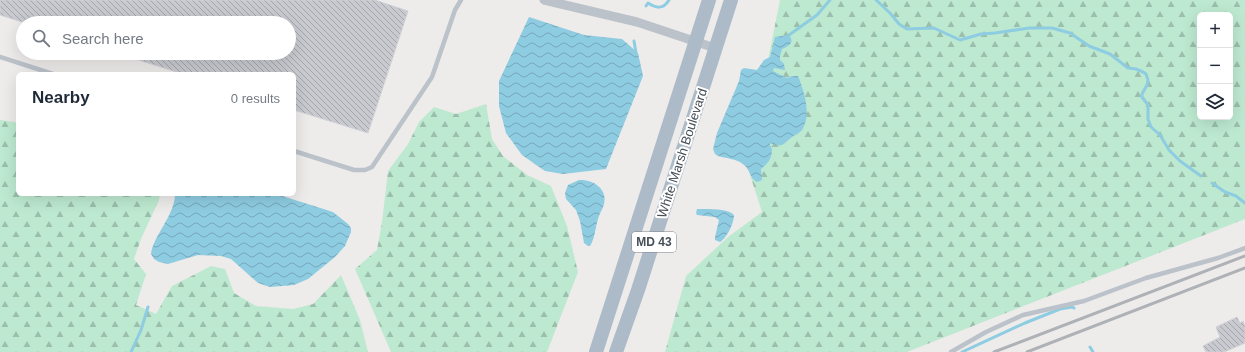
<!DOCTYPE html>
<meta charset="utf-8">
<style>
body{margin:0;font-family:Arial,sans-serif;background:#f2f2f3;color:#1f2937}
.controls{position:absolute;right:12px;top:12px;display:grid;overflow:hidden;border-radius:6px;box-shadow:0 4px 16px #0002}
.controls button{width:36px;height:36px;display:grid;place-items:center;padding:0;border:0;border-bottom:1px solid #e0e1e3;background:#fff;color:#1f2937;font:20px sans-serif}
.list{margin:0;padding:0;list-style:none}
h2{display:flex;justify-content:space-between;align-items:center;height:52px;margin:0;padding:0 16px;font-size:17px}
h2 small{font-size:13px;font-weight:400;color:#747a83}
.icon{flex:none;width:22px;height:22px;fill:none;stroke:currentColor;stroke-width:2;stroke-linecap:round;stroke-linejoin:round}
.map{position:relative;flex:none;width:1245px;height:352px;overflow:hidden}
.search{position:absolute;background:#fff;box-shadow:0 4px 16px #0002;left:16px;top:16px;width:280px;height:44px;display:flex;align-items:center;gap:10px;box-sizing:border-box;padding:0 14px;border-radius:22px;color:#747a83;font-size:15px}
.panel{position:absolute;background:#fff;box-shadow:0 4px 16px #0002;left:16px;top:72px;width:280px;height:124px;border-radius:6px}
.map>svg:first-child{display:block}
.forest{fill:url(#forest-firs);fill-rule:evenodd}
.water{fill:url(#water-waves)}
.lines{fill:none;stroke-linecap:round;stroke-linejoin:round}
.stream{stroke:#8ecce1;stroke-width:3}
.building{fill:url(#building-back-hatch);stroke:#d0d2d7}
.lane{stroke:#bbc2ca;stroke-width:4.5}
.street{stroke:#bbc2ca;stroke-width:9}
.primary{stroke:#adbac8;stroke-width:14}
.rail{stroke:#aeb1b5;stroke-width:3}
.labels{text-anchor:middle;dominant-baseline:central;stroke-width:4;stroke-linejoin:round;paint-order:stroke}
.shield{fill:#fff;stroke:#7e8389;stroke-width:1}
.shield-label{font-size:12px;font-weight:bold;fill:#464e57}
.street-label{font-size:13px;fill:#464e57;stroke:#fff}
</style>
<div class="map">
<svg width="1245" height="352" viewBox="0 0 1245 352">
<defs>
<pattern id="forest-firs" width="22" height="20" patternUnits="userSpaceOnUse"><rect width="22" height="20" fill="#bde9d0"/><path d="M5 1l3.5 6h-7zM16 11l3.5 6h-7z" fill="#9bbfac"/></pattern>
<pattern id="water-waves" width="16" height="10" patternUnits="userSpaceOnUse"><rect width="16" height="10" fill="#8ecce1"/><path d="M0 5q4-4 8 0t8 0" fill="none" stroke="#76a8b9"/></pattern>
<pattern id="building-back-hatch" width="6" height="6" patternUnits="userSpaceOnUse"><rect width="6" height="6" fill="#c9cad0"/><path d="M-1 5l2 2M0 0l6 6M5-1l2 2" fill="none" stroke="#a5a6ac"/></pattern>
</defs>
<rect width="100%" height="100%" fill="#eeebeb"/>
<g class="forest">
<path d="M780,0H1245V219L907,352H665L686,276L728,237L762,212L741,147L767,65ZM1200,15H1230V117H1200Z"/>
<path d="M486,104L492,139L503,156L527,175L551,186L567,226L578,272L547,352H391L355,269L377,250L382,222L388,171L408,144L419,122L434,107L456,114Z"/>
<path d="M0,120L15,122L18,124V194H160L159,200L141,239L134,259L146,274L136,305L156,314L172,286L211,266L225,269L234,293L256,306L293,309L313,304L341,275L360,320L368,352H0Z"/>
</g>
<g class="water">
<path d="M529,17L584,35L622,39L638,53L643,76L606,169L563,174L545,171L522,155L506,133L499,106V81Z"/>
<path d="M789,35C795,43 789,46 782,49L780,56V60L784,64L785,70H784L774,68L773,71L787,78L792,76H798C804,91 812,115 802,130C800,133 795,135 792,137C782,145 783,148 770,143V145L772,149C772,159 768,163 761,169L762,180L757,182C750,179 750,169 743,164C737,159 725,158 718,156L715,154L713,149L717,133L739,81L741,70L744,68L757,70L764,60L770,57L775,37Z"/>
<path d="M579,180C593,179 608,189 604,204C603,209 599,214 598,219C595,229 595,238 590,246H588L584,243L580,221L576,210L566,199L565,193L568,185Z"/>
<path d="M175,194H276L333,212L348,224L351,228V232L345,246L335,257L308,279L294,285L270,287L258,283L231,259L221,256L198,255L168,264L159,262L154,259L151,254C153,236 175,215 175,194Z"/>
<path d="M697,209C707,209 728,208 734,215C734,223 727,238 720,242L715,240V237L719,220L715,217L697,215L696,213Z"/>
</g>
<g class="lines">
<g class="stream">
<path d="M876,0L890,13L899,24L907,29L934,28L960,40L981,34L995,33L1029,28H1052L1070,33L1089,46L1110,54L1128,68L1136,69L1143,72L1146,74L1148,80L1147,85L1142,94V97L1148,105V119L1151,127L1160,135L1169,150L1180,161L1201,176"/>
<path d="M646,6L648,3C656,8 663,10 669,0"/>
<path d="M789,35L817,15L830,0"/>
<path d="M634,41L636,53"/>
<path d="M1212,183L1225,192L1236,196L1245,203"/>
<path d="M1090,347L1093,352"/>
<path d="M131,352L141,330L148,307"/>
<path d="M962,352L1025,323L1060,309L1072,307L1074,308"/>
</g>
</g>
<g class="building">
<path d="M0,0H375L408,11L368,133L294,110V74H183L123,55V53H289V23H25L0,15Z"/>
<path d="M1237,317L1240,323L1243,321L1245,326V343L1224,352H1206L1203,346L1220,337L1216,327Z"/>
</g>
<g class="lines">
<g class="lane">
<path d="M0,57L53,74"/>
<path d="M294,151L354,170H365L372,167L432,77L455,10L461,0"/>
<path d="M951,352L986,332L1023,315L1084,301L1146,278L1218,258L1245,248"/>
</g>
<path class="street" d="M544,0L637,22L715,48"/>
<g class="primary">
<path d="M596,352L709,0"/>
<path d="M616,352L638,290L731,0"/>
</g>
<g class="rail">
<path d="M994,352L1245,256"/>
<path d="M1027,352L1245,268"/>
</g>
</g>
<g class="labels">
<rect class="shield" x="632" y="232" width="44" height="20" rx="3"/>
<g class="shield-label">
<text x="654" y="242">MD 43</text>
</g>
<g class="street-label">
<text transform="translate(682 153) rotate(-72)">White Marsh Boulevard</text>
</g>
</g>
</svg>
<div class="controls">
<button>+</button>
<button>−</button>
<button><svg class="icon" aria-label="layers" viewBox="0 0 24 24"><path d="M12 4l9 5-9 5-9-5zM3 14l9 5 9-5"/></svg></button>
</div>
<div class="search"><svg class="icon" aria-label="search" viewBox="0 0 24 24"><circle cx="10" cy="10" r="6"/><path d="M15 15l6 6"/></svg>Search here</div>
<section class="panel">
<h2>Nearby<small>0 results</small></h2>
<ul class="list">
</ul>
</section>
</div>
